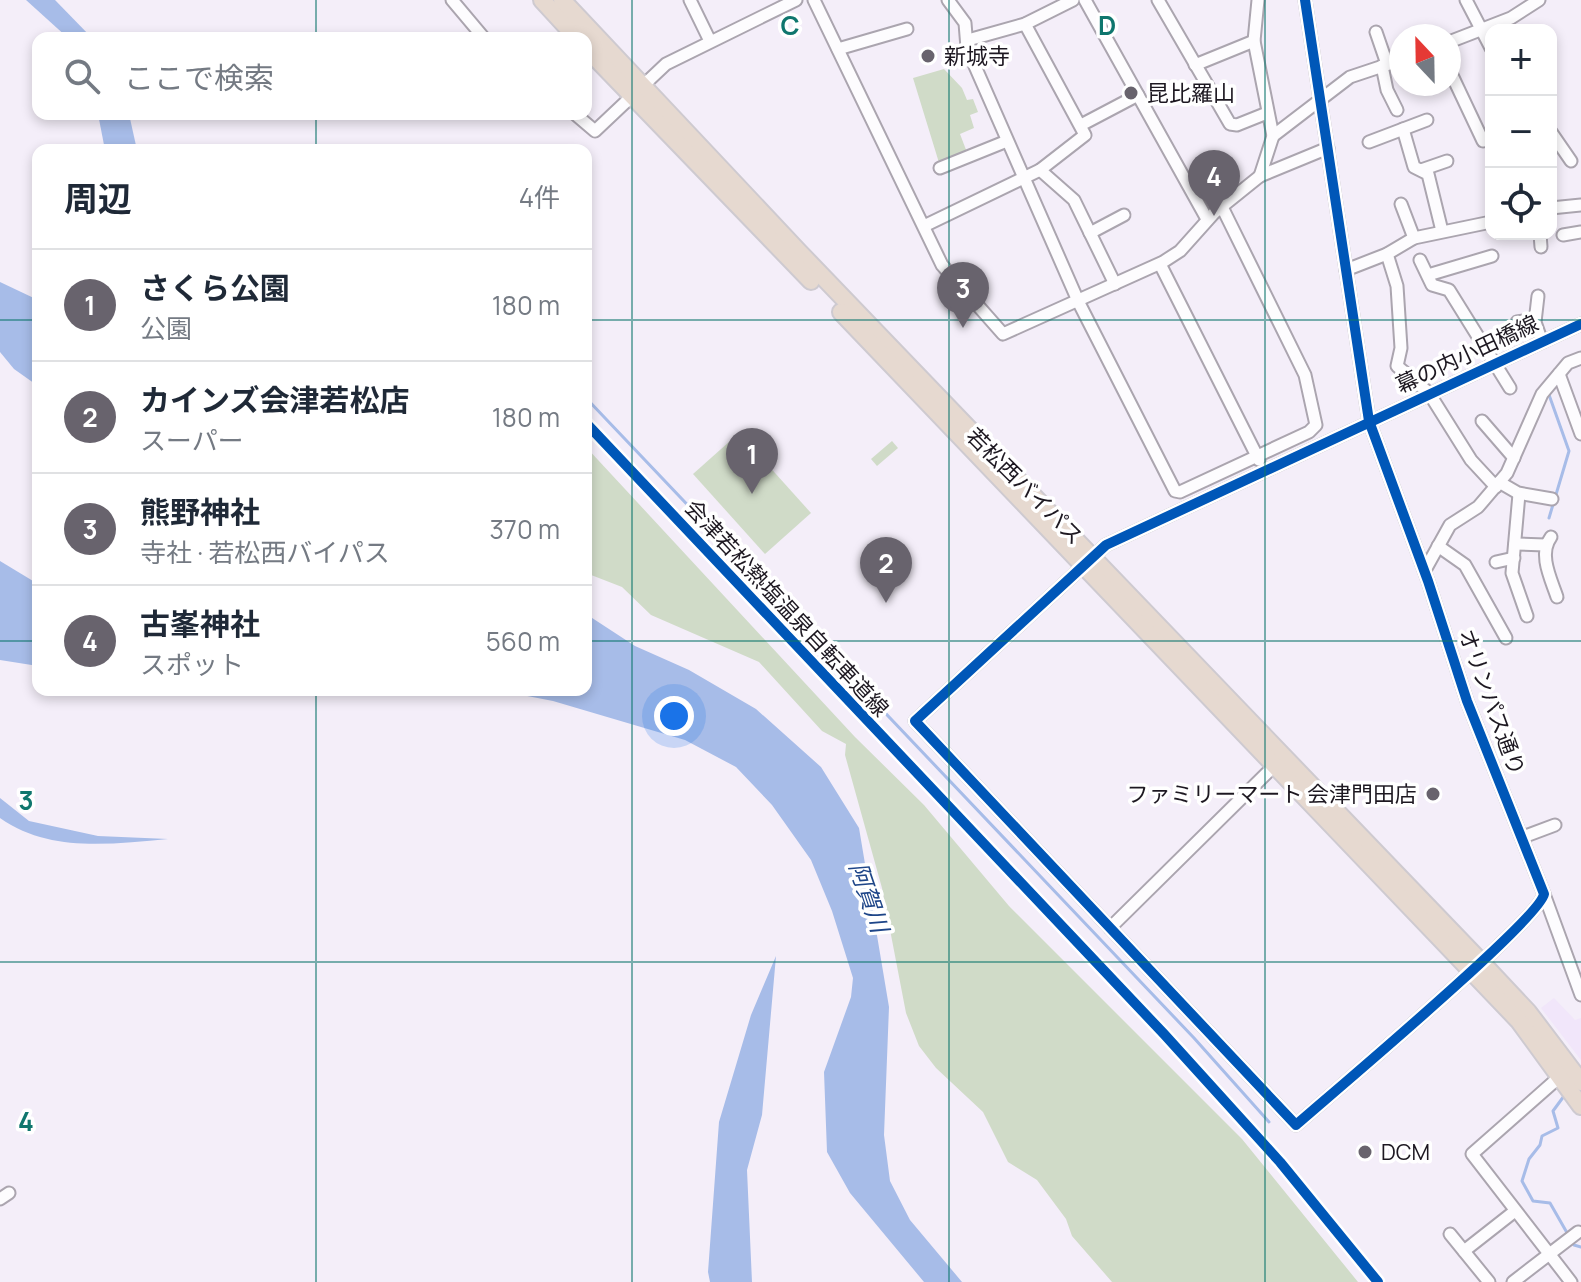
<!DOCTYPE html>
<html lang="ja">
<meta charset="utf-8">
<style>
body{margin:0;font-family:Manrope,"Noto Sans JP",sans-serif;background:#f6f6f7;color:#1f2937}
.controls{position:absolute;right:24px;top:24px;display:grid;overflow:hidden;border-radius:16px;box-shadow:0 4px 12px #0003}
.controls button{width:72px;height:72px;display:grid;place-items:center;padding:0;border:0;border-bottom:2px solid #e0e1e3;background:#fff;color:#1f2937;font:40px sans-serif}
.compass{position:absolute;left:1389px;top:24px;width:72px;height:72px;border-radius:50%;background:#fff;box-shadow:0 4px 12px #0003;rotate:338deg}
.you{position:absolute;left:674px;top:716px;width:28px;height:28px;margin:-20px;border:6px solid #fff;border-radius:50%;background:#1a73e8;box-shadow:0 0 0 12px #1a73e833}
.badge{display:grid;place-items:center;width:52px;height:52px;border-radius:50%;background:#68636d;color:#fff;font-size:26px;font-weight:700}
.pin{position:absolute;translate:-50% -66px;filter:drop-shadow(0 2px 4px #0008)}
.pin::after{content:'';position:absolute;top:42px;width:28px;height:24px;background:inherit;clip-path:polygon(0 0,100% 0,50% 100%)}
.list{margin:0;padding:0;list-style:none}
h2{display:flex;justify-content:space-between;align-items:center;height:104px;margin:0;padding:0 32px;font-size:34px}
h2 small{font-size:26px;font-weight:400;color:#747a83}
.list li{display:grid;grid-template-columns:52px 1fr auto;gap:24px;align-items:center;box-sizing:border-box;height:112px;padding:0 32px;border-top:2px solid #e0e1e3}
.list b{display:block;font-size:30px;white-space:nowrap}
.list p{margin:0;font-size:26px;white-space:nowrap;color:#747a83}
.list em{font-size:26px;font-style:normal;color:#747a83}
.icon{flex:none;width:44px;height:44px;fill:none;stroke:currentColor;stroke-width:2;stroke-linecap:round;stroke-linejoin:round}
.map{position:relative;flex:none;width:1581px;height:1282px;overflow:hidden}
.search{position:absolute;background:#fff;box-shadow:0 4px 12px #0003;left:32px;top:32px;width:560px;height:88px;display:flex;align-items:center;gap:20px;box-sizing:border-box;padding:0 28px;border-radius:16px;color:#747a83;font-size:30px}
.panel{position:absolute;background:#fff;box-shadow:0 4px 12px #0003;left:32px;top:144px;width:560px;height:552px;border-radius:16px}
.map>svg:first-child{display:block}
.built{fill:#f1e6fa}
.green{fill:#d0dbc8}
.water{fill:#a7bce8}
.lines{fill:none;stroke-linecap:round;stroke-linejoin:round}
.stream{stroke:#a7bce8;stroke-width:3}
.minor-casing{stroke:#aba5af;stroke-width:15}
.highway-casing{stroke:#cecad0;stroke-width:20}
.minor{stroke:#fdfcfe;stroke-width:11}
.highway{stroke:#e6d9d0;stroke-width:16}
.cycleway-casing{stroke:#fff;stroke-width:15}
.cycleway{stroke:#0057b8;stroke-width:10}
.grid{fill:none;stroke:#0f766e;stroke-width:2;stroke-opacity:0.55}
.poi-dot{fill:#68636d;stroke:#fff;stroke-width:3}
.labels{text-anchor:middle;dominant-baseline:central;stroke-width:7;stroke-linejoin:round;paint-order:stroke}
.poi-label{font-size:22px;fill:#1d1821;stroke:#fff;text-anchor:start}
.street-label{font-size:22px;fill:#1d1821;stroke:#fff}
.water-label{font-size:24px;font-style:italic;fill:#1e4588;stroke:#fff}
.grid-label{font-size:26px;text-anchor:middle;font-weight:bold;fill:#0f766e;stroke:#fff;stroke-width:7;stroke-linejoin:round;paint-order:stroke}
</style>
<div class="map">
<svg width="1581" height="1282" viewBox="0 0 1581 1282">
<rect width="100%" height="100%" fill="#f4eef9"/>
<path class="built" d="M1554,998L1575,1020L1581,1018V1060L1541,1008Z"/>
<g class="green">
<path d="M944,69L962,88L967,100L973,99L978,112L970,115L974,128L960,134L968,155L940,166L913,78Z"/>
<path d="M739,433L811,513L765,554L693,474Z"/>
<path d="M892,441L898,448L877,466L871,459Z"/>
<path d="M586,447L855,737L924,805L1009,906L1242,1139L1358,1282H1112L1072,1236L1066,1219L1037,1180L1008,1162L983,1112L936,1068L919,1046L906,1013L882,888L845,755L846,744L822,731L759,662L651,615L622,587L586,573Z"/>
</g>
<g class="water">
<path d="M26,0H55L92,38H68Z"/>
<path d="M98,114H129L137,150H105Z"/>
<path d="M0,282L38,300V386L14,369L0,352Z"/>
<path d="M0,561L38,584V666L0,660Z"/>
<path d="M586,614L635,646L689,670L756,709L821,767L859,828L889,1007L884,1135L890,1181L910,1220L962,1282H924L850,1193L827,1152L824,1072L851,997L853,978L832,911L811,860L772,805L736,767L685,740L553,701L496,690H586Z"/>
<path d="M0,798L29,821L98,836L168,839C110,844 50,853 0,818Z"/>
<path d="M776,956L762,1115L747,1170L752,1282H710L708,1272L719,1122L751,1015Z"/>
</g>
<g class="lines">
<g class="stream">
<path d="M1548,392L1569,451L1549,518"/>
<path d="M586,398L1194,1038L1269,1122"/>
<path d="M1564,1096L1553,1111L1558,1128L1542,1136L1540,1145L1529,1159L1522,1181L1533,1201L1550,1203L1574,1245L1581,1247"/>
</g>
<defs>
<g id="minor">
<path d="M452,0L484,38"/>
<path d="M690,0L710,41"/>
<path d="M814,0L942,265L1003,334L1163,262L1180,251L1214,213L1260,176L1328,148"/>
<path d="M948,0L965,23L967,48L1079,303L1175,491L1180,492L1309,432L1316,425L1305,375L1222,207"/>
<path d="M1085,0L1207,219"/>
<path d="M1158,0L1230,124L1237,125L1267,113"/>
<path d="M1258,0L1254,41L1273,136L1260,176"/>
<path d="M1305,0L1369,421L1428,581L1467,701L1544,894C1540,919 1330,1095 1296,1125L915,721L1106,545L1581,324"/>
<path d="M1466,0L1491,48"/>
<path d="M1025,24L1085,135L1040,170"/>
<path d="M1376,32L1387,64"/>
<path d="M968,40L1025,24L1073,0"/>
<path d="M1449,42L1511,18L1539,0"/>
<path d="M838,49L907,29"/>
<path d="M1195,65L1254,41"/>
<path d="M1382,66L1387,90L1397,110"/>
<path d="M1449,69L1483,141L1491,137"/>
<path d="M575,114L595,131L666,64L796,0"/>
<path d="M1081,125L1138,95"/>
<path d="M1403,129L1414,167L1428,174L1442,231"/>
<path d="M1551,132L1571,161"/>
<path d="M1273,136L1350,77L1401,60"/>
<path d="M1369,142L1427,120"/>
<path d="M940,168L1007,141"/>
<path d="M1421,170L1447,161"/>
<path d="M1401,204L1414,238"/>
<path d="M1551,208L1581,205"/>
<path d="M924,226L1040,170L1074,200L1115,284"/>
<path d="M1090,233L1124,215"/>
<path d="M1540,234L1541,247"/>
<path d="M1563,235L1581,232"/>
<path d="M1387,254L1397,286L1401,348L1397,366L1429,393L1471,460L1496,487"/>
<path d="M1420,260L1432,285L1449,290L1510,388"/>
<path d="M1160,264L1259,460"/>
<path d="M1346,270L1387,254L1414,238L1491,222"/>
<path d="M1428,275L1492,256"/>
<path d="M1538,296L1535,322L1542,342"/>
<path d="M1517,322L1535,319"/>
<path d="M1559,374L1581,434"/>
<path d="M1482,421L1514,458"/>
<path d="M1499,482L1518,493L1552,499"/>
<path d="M1519,494L1512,573L1527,616"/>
<path d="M1551,537C1538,554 1551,579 1557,597"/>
<path d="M1515,544L1545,545"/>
<path d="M1438,546L1465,565L1506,638"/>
<path d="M1496,562L1514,558"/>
<path d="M1425,570L1450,525L1478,507L1507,473L1542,394L1568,363L1581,358"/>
<path d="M1523,837L1555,825"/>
<path d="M1544,894L1581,995"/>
<path d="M1110,928L1275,765"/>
<path d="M1565,1072L1472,1154L1571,1282"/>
<path d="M0,1199L9,1193"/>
<path d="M1450,1234L1489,1282"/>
<path d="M1464,1251L1515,1211"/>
<path d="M1513,1282L1578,1232"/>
</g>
<g id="highway">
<path d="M542,0L577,38"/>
<path d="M562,0L799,252L1481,962L1528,1012L1581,1082"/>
<path d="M586,48L811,281"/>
<path d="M841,312L1519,1021L1581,1106"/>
</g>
</defs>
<use href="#minor" class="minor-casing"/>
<use href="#highway" class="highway-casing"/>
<use href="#minor" class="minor"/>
<use href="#highway" class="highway"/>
<defs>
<g id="cycleway">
<path d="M1305,0L1369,421L1428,581L1467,701L1544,894C1540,919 1330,1095 1296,1125L915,721L1106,545L1581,324"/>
<path d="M586,423L1164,1034L1280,1162L1378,1282"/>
</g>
</defs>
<use href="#cycleway" class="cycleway-casing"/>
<use href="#cycleway" class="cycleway"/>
</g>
<path class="grid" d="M316,0V38M632,0V1282M949,0V1282M1265,0V1282M316,114V150M0,320H38M586,320H1581M0,641H38M586,641H1581M316,690V1282M0,962H1581"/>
<g class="poi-dot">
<circle cx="928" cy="56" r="8"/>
<circle cx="1131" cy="93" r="8"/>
<circle cx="1433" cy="794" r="8"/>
<circle cx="1365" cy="1152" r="8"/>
</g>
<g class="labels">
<g class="poi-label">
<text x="944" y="56">新城寺</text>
<text x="1147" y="93">昆比羅山</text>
<text x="1417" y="794" text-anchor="end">ファミリーマート 会津門田店</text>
<text x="1381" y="1152">DCM</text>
</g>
<g class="street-label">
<text transform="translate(1467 354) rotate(-25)">幕の内小田橋線</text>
<text transform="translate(1025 486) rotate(45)">若松西バイパス</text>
<text transform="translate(787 608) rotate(47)">会津若松熱塩温泉自転車道線</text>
<text transform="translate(1492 702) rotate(70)">オリンパス通り</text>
</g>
<g class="water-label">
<text transform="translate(870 897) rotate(71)">阿賀川</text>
</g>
</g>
<g class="grid-label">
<text x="790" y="35">C</text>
<text x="1107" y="35">D</text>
<text x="26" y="810">3</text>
<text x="26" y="1131">4</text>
</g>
</svg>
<div class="controls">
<button>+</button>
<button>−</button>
<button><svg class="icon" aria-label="locate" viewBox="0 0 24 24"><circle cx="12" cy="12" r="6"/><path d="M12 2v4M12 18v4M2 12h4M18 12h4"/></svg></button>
</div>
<svg class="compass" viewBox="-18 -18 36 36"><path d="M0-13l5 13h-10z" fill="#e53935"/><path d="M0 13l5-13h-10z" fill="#747a83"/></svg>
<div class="you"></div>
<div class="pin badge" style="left:752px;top:494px">1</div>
<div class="pin badge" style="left:886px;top:603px">2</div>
<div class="pin badge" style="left:963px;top:328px">3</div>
<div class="pin badge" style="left:1214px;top:216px">4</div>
<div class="search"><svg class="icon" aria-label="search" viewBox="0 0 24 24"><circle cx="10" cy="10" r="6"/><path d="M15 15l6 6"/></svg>ここで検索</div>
<section class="panel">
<h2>周辺<small>4件</small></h2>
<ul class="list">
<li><span class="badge">1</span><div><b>さくら公園</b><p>公園</p></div><em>180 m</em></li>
<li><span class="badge">2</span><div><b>カインズ会津若松店</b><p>スーパー</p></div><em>180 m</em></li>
<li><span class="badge">3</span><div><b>熊野神社</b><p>寺社 · 若松西バイパス</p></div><em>370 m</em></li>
<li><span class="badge">4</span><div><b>古峯神社</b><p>スポット</p></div><em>560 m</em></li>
</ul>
</section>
</div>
